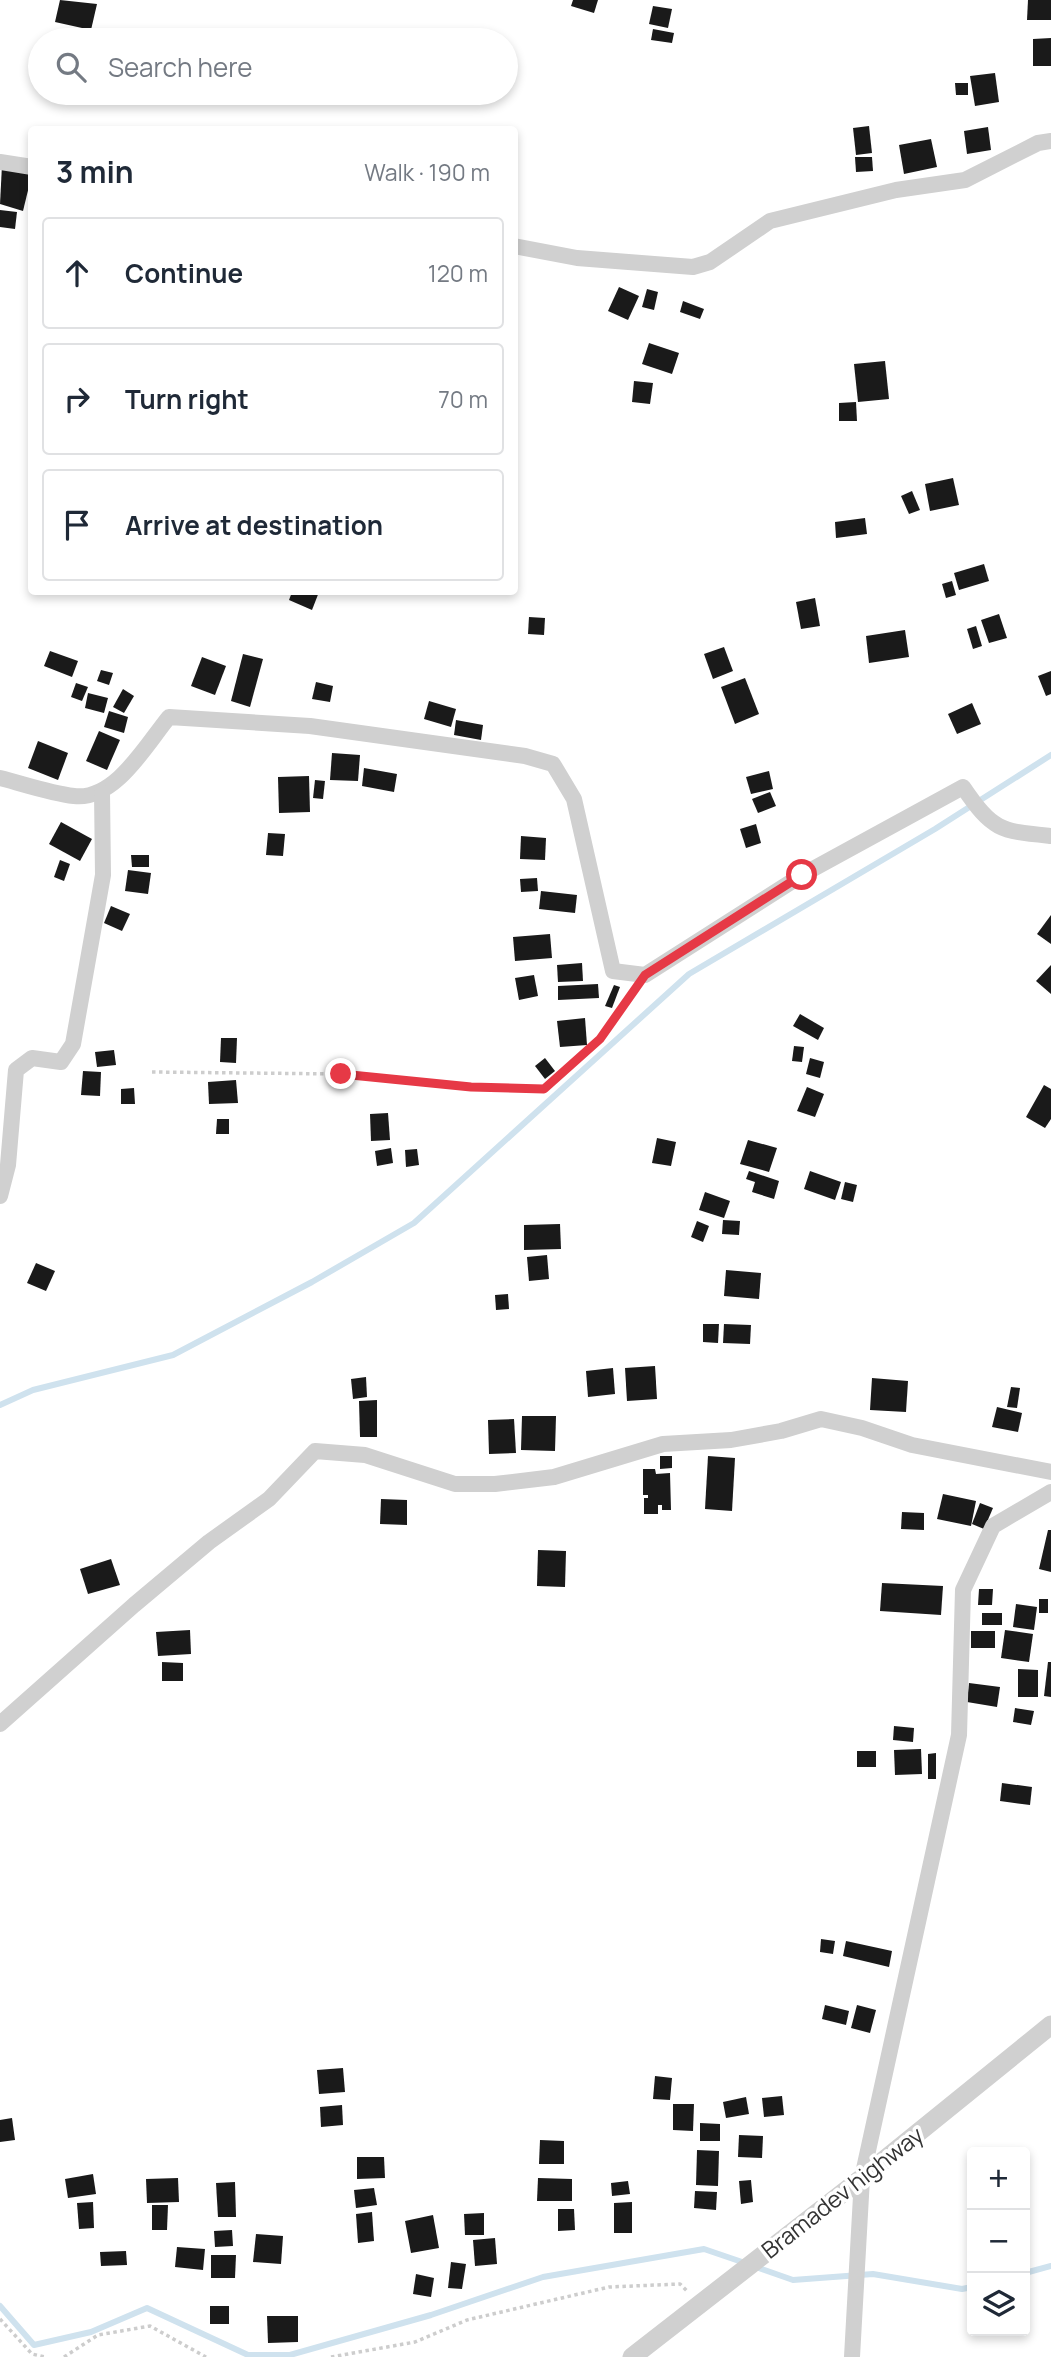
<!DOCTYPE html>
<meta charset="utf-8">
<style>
body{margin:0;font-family:Manrope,sans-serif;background:#f2f2f3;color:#1f2937}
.controls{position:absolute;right:21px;bottom:21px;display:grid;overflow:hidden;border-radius:7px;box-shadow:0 4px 10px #0003}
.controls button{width:63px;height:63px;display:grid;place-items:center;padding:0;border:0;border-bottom:2px solid #e0e1e3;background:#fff;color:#1f2937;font:35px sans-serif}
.stop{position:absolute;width:21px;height:21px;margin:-16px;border:5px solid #e63946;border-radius:50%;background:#fff}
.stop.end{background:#e63946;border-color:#fff;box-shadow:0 2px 7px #0008}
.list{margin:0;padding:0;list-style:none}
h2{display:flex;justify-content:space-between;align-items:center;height:91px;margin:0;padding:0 28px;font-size:30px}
h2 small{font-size:23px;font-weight:400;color:#747a83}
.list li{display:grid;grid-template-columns:46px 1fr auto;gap:21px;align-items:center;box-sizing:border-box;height:112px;margin:0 14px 14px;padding:0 14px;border:2px solid #e0e1e3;border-radius:7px}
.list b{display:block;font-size:26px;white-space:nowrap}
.list em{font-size:23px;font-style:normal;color:#747a83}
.icon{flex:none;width:38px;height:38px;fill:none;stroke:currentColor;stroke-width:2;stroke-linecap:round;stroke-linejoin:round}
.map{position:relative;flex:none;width:1051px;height:2357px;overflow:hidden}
.search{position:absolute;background:#fff;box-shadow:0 4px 10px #0003;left:28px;top:28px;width:490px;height:77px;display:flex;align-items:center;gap:18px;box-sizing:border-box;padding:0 24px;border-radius:38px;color:#747a83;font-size:26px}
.panel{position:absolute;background:#fff;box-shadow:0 4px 10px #0003;left:28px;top:126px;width:490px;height:469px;border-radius:7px}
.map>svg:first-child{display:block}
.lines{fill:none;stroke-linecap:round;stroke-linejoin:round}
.stream{stroke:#cfe2ee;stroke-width:6}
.building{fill:#1a1a1a}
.path{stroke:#cdcdcd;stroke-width:3.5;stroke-dasharray:3.5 3.5;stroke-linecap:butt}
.minor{stroke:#d0d0d0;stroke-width:16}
.tertiary{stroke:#d0d0d0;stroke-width:19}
.route{stroke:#e63946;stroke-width:9}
.labels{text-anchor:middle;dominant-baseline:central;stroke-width:7;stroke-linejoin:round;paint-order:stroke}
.street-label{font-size:23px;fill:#333;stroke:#fff}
</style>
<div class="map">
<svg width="1051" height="2357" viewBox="0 0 1051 2357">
<rect width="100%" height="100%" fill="#fff"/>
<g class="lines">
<g class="stream">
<path d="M0,1405L33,1390L173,1355L312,1282L414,1223L689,974L935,829L1051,755"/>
<path d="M756,2267L793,2280L873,2274L962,2289L972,2287"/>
<path d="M1025,2273L1051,2266"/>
<path d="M0,2306L34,2345L91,2332L147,2308L248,2355H290L431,2315L543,2277L704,2249L745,2263"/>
</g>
</g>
<g class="building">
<path d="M60,0L97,4L91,30L55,22Z"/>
<path d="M573,0H598L594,13L571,6Z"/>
<path d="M1028,0H1051V20H1027Z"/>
<path d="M653,6L672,9L668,28L649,24Z"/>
<path d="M653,29L674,33L672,43L651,40Z"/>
<path d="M61,30L79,36L77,40H58Z"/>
<path d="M1051,38V66H1033V39Z"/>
<path d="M995,73L999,102L975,106L970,76Z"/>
<path d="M955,83H968V95H956Z"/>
<path d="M869,126L872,153L856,155L853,128Z"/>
<path d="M988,127L991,150L967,154L964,131Z"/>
<path d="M931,139L937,167L904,174L899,145Z"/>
<path d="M855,157H872L873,171L856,172Z"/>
<path d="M2,165L32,174L23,211L0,204Z"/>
<path d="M0,210L17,212L15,229L0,227Z"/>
<path d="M619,287L639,296L628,320L608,311Z"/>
<path d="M647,289L658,292L654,310L642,307Z"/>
<path d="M683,301L704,309L700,319L680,312Z"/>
<path d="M649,343L679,353L672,374L642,364Z"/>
<path d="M885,361L889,399L858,402L854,364Z"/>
<path d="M634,381L653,383L650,404L632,402Z"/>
<path d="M856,402L857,421H839V403Z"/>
<path d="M953,478L959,505L930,511L925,484Z"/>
<path d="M912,491L920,510L909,514L901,496Z"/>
<path d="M865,518L867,534L836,538L835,522Z"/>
<path d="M984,564L989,581L959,590L954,573Z"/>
<path d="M952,581L956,595L946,598L942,584Z"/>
<path d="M292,592H319L312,610L289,600Z"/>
<path d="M815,598L820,626L801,629L796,602Z"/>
<path d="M999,614L1007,638L989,643L981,620Z"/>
<path d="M529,617L545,618L544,635L528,634Z"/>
<path d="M976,626L982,646L973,649L967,629Z"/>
<path d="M905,630L909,657L869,663L866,636Z"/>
<path d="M724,647L733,671L713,679L704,654Z"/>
<path d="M50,651L78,661L72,677L44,666Z"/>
<path d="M243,654L263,659L250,707L231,701Z"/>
<path d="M202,657L226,666L215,695L191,686Z"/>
<path d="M101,670L113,673L109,685L97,681Z"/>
<path d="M1051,671V694L1046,696L1038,676Z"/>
<path d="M745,678L759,714L735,724L721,687Z"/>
<path d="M316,682L333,686L330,702L312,699Z"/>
<path d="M76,683L88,687L82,701L71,697Z"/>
<path d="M123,689L134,696L124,713L113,707Z"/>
<path d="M88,693L108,698L104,713L85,708Z"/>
<path d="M429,701L456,709L451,727L424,719Z"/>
<path d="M972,703L981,724L957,734L948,714Z"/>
<path d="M109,711L128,717L124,733L104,727Z"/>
<path d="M456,720L483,725L481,740L454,735Z"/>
<path d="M99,731L120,740L107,770L86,761Z"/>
<path d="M38,741L68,753L58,780L28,768Z"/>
<path d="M332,753L360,755L358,781L330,780Z"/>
<path d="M364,768L397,774L394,792L362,786Z"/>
<path d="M769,771L773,789L751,794L746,777Z"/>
<path d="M309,776L310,812L279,813L278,777Z"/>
<path d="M315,780L325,781L323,799L313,798Z"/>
<path d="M770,792L776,806L758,813L752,799Z"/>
<path d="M61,822L92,839L80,861L49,844Z"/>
<path d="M756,824L761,843L746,848L740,829Z"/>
<path d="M268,833L285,834L283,856L266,855Z"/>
<path d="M521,836L546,838L545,860L520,859Z"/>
<path d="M131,855H149V867H132Z"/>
<path d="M60,860L70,864L64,881L54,877Z"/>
<path d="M128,870L151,873L148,894L125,891Z"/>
<path d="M537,878L538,891L521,892L520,879Z"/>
<path d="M541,891L577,895L575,913L539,909Z"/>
<path d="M111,906L130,914L122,931L104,923Z"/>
<path d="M1051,915V944L1037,934Z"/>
<path d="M550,934L552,958L515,961L513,937Z"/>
<path d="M582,963L583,981L558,982L557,965Z"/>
<path d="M1051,965V994L1036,981Z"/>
<path d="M534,975L538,996L519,1000L515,978Z"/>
<path d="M598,984L599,998L558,1000V986Z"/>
<path d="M614,985L620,987L612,1008L605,1006Z"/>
<path d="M800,1014L824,1028L818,1040L793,1026Z"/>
<path d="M585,1018L587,1045L560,1047L557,1021Z"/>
<path d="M221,1038H237L236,1063L220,1062Z"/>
<path d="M794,1046L804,1047L802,1062L792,1061Z"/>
<path d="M114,1050L116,1065L97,1067L95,1052Z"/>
<path d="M545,1058L555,1071L545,1079L535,1066Z"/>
<path d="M810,1058L824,1062L820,1078L806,1074Z"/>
<path d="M83,1071L101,1072L100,1096L81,1095Z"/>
<path d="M236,1080L238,1103L209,1104L208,1082Z"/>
<path d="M1044,1085L1051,1089V1119L1045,1128L1026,1117Z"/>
<path d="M807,1087L824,1094L815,1117L797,1111Z"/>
<path d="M134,1088L135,1104H121V1089Z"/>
<path d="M388,1113L390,1140L371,1141L370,1114Z"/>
<path d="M217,1119H229V1134H216Z"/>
<path d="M657,1138L676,1142L671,1166L652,1163Z"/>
<path d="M748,1140L777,1148L769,1172L740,1164Z"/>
<path d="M391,1148L393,1163L377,1166L375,1151Z"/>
<path d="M417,1149L419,1165L406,1167L405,1150Z"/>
<path d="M749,1171L779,1181L774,1199L752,1192L755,1182L746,1179Z"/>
<path d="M810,1171L841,1182L835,1200L804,1189Z"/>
<path d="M845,1182L857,1185L853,1202L841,1199Z"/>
<path d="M705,1192L730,1201L724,1218L699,1210Z"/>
<path d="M723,1220L740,1221L739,1235L722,1234Z"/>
<path d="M697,1221L709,1226L703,1242L691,1237Z"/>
<path d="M560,1224L561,1249L524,1250V1225Z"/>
<path d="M547,1255L549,1279L529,1281L527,1257Z"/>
<path d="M36,1263L55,1271L46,1291L27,1283Z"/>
<path d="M726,1270L761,1273L759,1299L724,1296Z"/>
<path d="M508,1294L509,1309L496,1310L495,1295Z"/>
<path d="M703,1324H719L718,1343L703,1342Z"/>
<path d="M724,1324L751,1325L750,1344L723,1343Z"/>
<path d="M655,1366L657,1399L627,1401L625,1368Z"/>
<path d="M613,1368L615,1394L588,1397L586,1371Z"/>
<path d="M366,1377L367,1397L353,1399L351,1379Z"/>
<path d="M872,1378L908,1381L906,1412L870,1410Z"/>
<path d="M1011,1387L1020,1388L1017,1408L1007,1407Z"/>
<path d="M377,1400V1437H360L359,1401Z"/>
<path d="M997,1407L1022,1413L1018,1432L992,1427Z"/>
<path d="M522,1416H556L555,1451L521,1450Z"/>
<path d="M514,1419L516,1453L489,1454L488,1420Z"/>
<path d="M660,1456H672V1468L660,1469Z"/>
<path d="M708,1456L735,1458L732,1511L705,1509Z"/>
<path d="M643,1469H655L656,1474L670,1473L671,1510H662V1505H658V1514H644V1498H648V1495H643Z"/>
<path d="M943,1494L976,1501L971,1526L937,1519Z"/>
<path d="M381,1499L407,1500V1525L380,1524Z"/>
<path d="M980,1503L993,1508L984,1529L972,1524Z"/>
<path d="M902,1512L924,1513V1530L901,1529Z"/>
<path d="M1048,1530H1051V1572L1039,1569Z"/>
<path d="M538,1550L566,1551L565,1587L537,1586Z"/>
<path d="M111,1559L120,1585L88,1594L80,1569Z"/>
<path d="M882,1583L943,1586L941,1615L880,1611Z"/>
<path d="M979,1589H993L992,1605H978Z"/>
<rect x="1039" y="1599" width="9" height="14"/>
<path d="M1016,1604L1037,1607L1034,1630L1013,1627Z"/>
<rect x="982" y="1613" width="20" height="12"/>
<path d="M190,1630L191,1654L158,1656L156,1632Z"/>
<path d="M1005,1630L1033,1634L1029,1662L1001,1658Z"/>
<rect x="971" y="1631" width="24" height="17"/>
<path d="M162,1662L183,1663V1681H162Z"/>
<path d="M1048,1662H1051V1697L1044,1696Z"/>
<path d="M1018,1669L1038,1670V1697H1018Z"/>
<path d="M969,1683L1000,1687L997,1707L967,1702Z"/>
<path d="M1015,1708L1034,1711L1031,1725L1013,1722Z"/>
<path d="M894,1726L914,1728L913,1742L893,1740Z"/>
<path d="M921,1749L922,1774L895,1775L894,1750Z"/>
<rect x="857" y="1751" width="19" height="16"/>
<path d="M936,1753V1779H928V1754Z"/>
<path d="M1002,1783L1032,1787L1030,1805L1000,1801Z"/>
<path d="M821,1939L835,1941L833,1954L820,1952Z"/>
<path d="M846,1941L892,1951L889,1967L843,1956Z"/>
<path d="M825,2005L849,2011L846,2025L822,2019Z"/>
<path d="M857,2005L876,2010L870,2033L851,2028Z"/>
<path d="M343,2068L345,2092L319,2094L317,2070Z"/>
<path d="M655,2076L672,2078L670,2100L653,2099Z"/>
<path d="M782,2096L784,2115L764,2117L762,2098Z"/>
<path d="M746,2097L749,2114L726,2118L723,2102Z"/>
<path d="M673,2104H694L693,2131L673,2130Z"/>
<path d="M342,2105L343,2125L321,2127L320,2107Z"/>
<path d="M12,2118L15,2140L0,2142V2120Z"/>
<path d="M700,2123L720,2124V2141H700Z"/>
<path d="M739,2135L763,2136L762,2158L738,2157Z"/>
<path d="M540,2140L564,2141V2164H539Z"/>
<path d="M697,2150L719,2151L718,2186L696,2185Z"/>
<path d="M357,2157H384L385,2178L357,2179Z"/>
<path d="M93,2174L96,2194L68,2198L65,2179Z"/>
<path d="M178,2178L179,2202L147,2203L146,2179Z"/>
<path d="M538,2178L572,2179V2201H537Z"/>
<path d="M751,2180L753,2202L741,2204L739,2181Z"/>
<path d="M628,2181L630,2194L612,2196L611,2183Z"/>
<path d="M235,2182L236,2217H218L216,2183Z"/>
<path d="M374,2188L377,2205L356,2208L354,2190Z"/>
<path d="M695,2191L717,2192L716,2210L694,2208Z"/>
<path d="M93,2202L94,2228L79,2229L77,2203Z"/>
<path d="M632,2202V2233H614V2203Z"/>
<path d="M152,2205H168L167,2230H152Z"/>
<path d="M558,2209H574L575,2230L558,2231Z"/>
<path d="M372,2212L374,2241L358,2243L356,2214Z"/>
<path d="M484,2213V2235H465L464,2214Z"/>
<path d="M433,2215L439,2248L411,2253L405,2221Z"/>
<path d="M232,2230L233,2246L215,2247L214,2231Z"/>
<path d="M256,2234L283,2236L281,2264L253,2262Z"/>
<path d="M495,2238L497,2264L475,2266L473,2240Z"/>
<path d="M177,2247L205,2249L203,2270L175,2267Z"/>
<path d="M126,2251L127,2265L101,2266L100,2252Z"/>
<path d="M211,2255H236L235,2278H211Z"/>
<path d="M451,2262L466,2264L462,2289L448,2288Z"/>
<path d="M416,2274L434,2278L431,2297L413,2294Z"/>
<rect x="210" y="2306" width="19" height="18"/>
<path d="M267,2316H298V2342L268,2343Z"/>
</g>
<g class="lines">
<g class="path">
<path d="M152,1072L341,1074L471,1087L544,1089L599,1039L634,991"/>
<path d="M0,2319L32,2354L45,2357"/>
<path d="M64,2357L98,2335L150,2326L206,2357"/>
<path d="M331,2357L415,2342L467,2320L609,2287L680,2284L687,2291"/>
</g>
<g class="minor">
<path d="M0,162L32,167"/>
<path d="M514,246L577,258L693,267L710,262L770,221L896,190L965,180L1038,143L1051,141"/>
<path d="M0,778C24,784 49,793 74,796C115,801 146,745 169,717L310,726L525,756L553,764L574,799L613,971L645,975L802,875L963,787C993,831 1000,831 1051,836"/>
<path d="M0,1196L8,1165L16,1070L32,1058L61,1062L73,1044L103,875L102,792"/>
<path d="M0,1724L134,1605L209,1542L269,1499L315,1451L365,1455L455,1484H495L554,1477L663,1444L731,1440L781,1431L821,1419L862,1428L912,1445L1051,1472"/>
<path d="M852,2357L862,2178L959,1735L963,1590L993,1526L1051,1492"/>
</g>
<path class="tertiary" d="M632,2357L862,2178L1051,2025"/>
</g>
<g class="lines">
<path class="route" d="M341,1074L471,1087L544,1089L600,1039L645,975L802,875"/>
</g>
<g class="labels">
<g class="street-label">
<text transform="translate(842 2192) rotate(-38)">Bramadev highway</text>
</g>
</g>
</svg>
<div class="controls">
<button>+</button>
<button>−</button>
<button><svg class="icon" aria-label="layers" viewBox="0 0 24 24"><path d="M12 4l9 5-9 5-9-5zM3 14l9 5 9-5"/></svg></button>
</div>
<div class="stop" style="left:802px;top:875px"></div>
<div class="stop end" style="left:341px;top:1074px"></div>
<div class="search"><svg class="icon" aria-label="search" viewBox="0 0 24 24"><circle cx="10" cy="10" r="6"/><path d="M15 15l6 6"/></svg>Search here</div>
<section class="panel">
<h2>3 min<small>Walk · 190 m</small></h2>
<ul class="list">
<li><svg class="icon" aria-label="ahead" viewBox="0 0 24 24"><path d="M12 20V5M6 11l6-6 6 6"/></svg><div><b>Continue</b></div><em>120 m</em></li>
<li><svg class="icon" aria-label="right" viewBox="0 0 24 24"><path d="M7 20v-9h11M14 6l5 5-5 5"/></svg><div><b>Turn right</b></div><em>70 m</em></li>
<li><svg class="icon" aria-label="arrive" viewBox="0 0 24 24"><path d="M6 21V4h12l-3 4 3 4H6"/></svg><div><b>Arrive at destination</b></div></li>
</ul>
</section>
</div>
